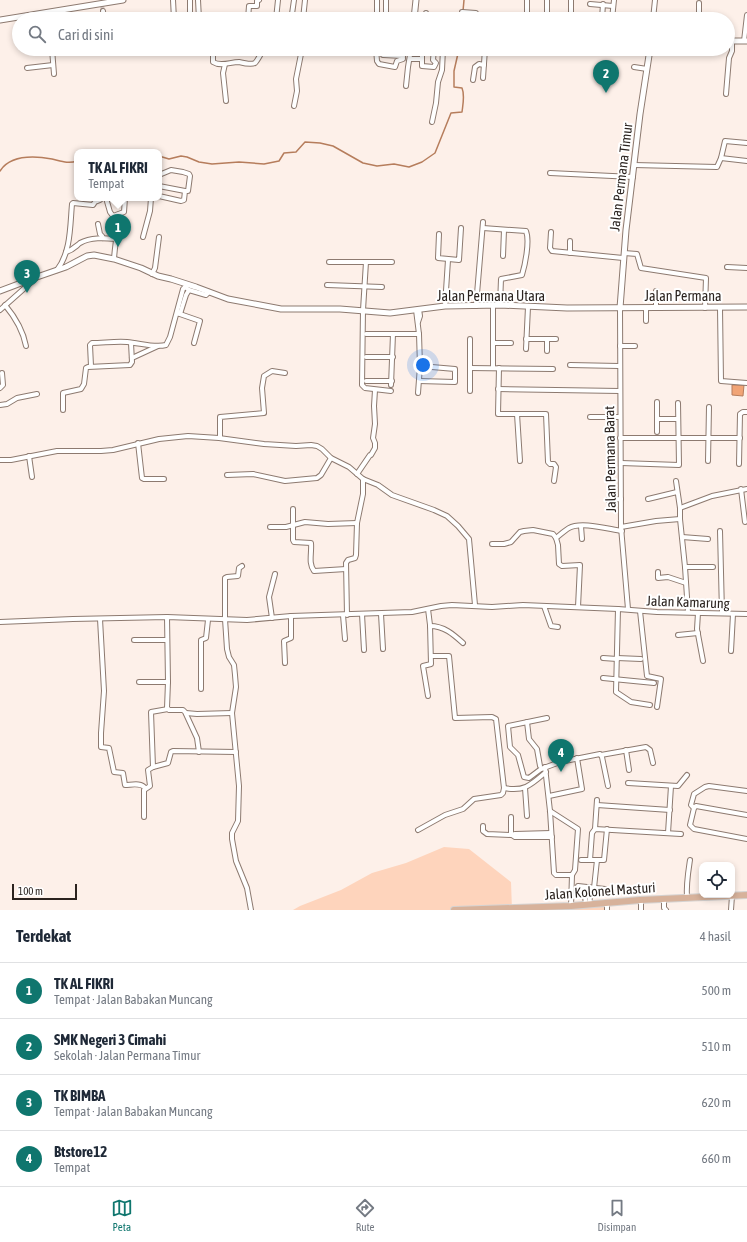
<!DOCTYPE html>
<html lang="id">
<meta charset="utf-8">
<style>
body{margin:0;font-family:"Asap Condensed",sans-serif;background:#f2f2f3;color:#1f2937}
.controls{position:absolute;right:12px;bottom:12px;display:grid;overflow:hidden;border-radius:8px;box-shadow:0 2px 6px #0003}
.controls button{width:36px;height:36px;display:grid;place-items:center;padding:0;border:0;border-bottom:1px solid #e0e1e3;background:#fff;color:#1f2937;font:20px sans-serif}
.scale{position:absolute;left:12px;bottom:10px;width:65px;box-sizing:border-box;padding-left:4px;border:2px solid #2b231f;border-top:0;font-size:11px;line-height:14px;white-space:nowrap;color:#2b231f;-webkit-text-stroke:3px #fff;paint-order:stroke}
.you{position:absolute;left:423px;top:365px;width:14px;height:14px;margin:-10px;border:3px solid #fff;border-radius:50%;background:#1a73e8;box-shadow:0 0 0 6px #1a73e833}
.badge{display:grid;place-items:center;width:26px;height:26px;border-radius:50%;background:#0f766e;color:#fff;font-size:13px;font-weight:700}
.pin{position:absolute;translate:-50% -33px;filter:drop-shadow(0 1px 2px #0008)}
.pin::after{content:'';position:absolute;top:21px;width:14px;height:12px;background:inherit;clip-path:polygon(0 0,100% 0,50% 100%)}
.popup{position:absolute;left:74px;top:149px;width:88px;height:52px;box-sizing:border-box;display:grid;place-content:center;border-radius:8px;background:#fff;filter:drop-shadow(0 1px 3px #0005);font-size:13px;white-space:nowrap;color:#747a83}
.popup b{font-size:15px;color:#1f2937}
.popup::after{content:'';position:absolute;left:50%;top:100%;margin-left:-8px;border:8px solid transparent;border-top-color:#fff}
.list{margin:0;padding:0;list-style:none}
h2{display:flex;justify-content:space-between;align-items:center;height:52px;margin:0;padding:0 16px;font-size:17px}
h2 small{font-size:13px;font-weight:400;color:#747a83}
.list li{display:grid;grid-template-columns:26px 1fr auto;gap:12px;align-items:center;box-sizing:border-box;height:56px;padding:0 16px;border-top:1px solid #e0e1e3}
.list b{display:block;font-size:15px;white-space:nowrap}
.list p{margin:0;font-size:13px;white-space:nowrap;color:#747a83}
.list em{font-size:13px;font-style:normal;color:#747a83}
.icon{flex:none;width:22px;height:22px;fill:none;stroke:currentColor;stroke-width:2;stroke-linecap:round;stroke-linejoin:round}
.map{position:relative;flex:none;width:747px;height:910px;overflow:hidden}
.search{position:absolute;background:#fff;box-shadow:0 2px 6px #0003;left:12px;right:12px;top:12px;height:44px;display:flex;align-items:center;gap:10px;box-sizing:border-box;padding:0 14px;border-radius:22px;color:#747a83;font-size:15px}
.sheet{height:276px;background:#fff}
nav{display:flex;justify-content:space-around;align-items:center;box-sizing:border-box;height:56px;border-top:1px solid #e0e1e3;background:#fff;font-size:11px;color:#747a83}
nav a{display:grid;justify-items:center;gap:2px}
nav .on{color:#0f766e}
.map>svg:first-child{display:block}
.green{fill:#fed4bc}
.water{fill:#f1a476;stroke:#b67d5c}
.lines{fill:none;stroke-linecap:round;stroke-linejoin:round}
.stream{stroke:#b67d5c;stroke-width:1.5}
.minor-tunnel{stroke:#d3c7c1;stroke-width:4;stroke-dasharray:4 2;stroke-linecap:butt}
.minor-casing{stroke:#8d7a70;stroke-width:6}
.tertiary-casing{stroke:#8d7a70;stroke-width:7}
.primary-casing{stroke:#d5d3d2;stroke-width:8}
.minor{stroke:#fff;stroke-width:4}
.tertiary{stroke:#fff;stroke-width:5}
.primary{stroke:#d7b29b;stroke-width:6}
.labels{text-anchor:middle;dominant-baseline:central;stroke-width:4;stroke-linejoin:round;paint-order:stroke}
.street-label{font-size:14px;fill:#2b231f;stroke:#fff}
</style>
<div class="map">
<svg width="747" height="910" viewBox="0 0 747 910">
<rect width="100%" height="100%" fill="#fdf0e9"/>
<path class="green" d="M444,847L469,849L511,882L512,910L605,905L606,910H293L300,906L341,890L372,873L406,863Z"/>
<path class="water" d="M732,385H744L743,396L732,395Z"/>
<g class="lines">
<g class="stream">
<path d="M463,11L464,0"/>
<path d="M124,152L133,150L137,152"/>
<path d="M159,156L169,159L181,156L187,157L199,162L212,164L239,162L264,164L279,161L284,153L296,152L305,142L320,143L333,146L363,163L377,166L394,164L409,167L422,162L435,153L451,113L462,112C463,104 465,95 462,88L454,87V71L459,49"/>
<path d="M0,171C11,154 35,156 52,159C61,161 68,164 77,161"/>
</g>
<path class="minor-tunnel" d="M102,6L103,11"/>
<defs>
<g id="minor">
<path d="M173,0L174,19"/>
<path d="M198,0L199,19"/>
<path d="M377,0V17H379V19"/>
<path d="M386,0V19"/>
<path d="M547,0V19"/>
<path d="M571,0V18H589"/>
<path d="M590,4L613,6"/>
<path d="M103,11L104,19"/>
<path d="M426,13V19"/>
<path d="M292,14L294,0"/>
<path d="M190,19V0"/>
<path d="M248,19L249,6H257V1L259,0"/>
<path d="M276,19L278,0"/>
<path d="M303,19L305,0"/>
<path d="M462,19V12L476,13L477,19"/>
<path d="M502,19L503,15H509"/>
<path d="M527,19V0"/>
<path d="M602,19L603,4"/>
<path d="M612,19L614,0"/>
<path d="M623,19V18"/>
<path d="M653,19L655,0"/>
<path d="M699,19V3"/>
<path d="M744,41L747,15"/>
<path d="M38,49H42"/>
<path d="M52,49L54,74"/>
<path d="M213,49V62C221,67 230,62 239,62C243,63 251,65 255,63C258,60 261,53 264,49"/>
<path d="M376,49L377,61L379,64L395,67L397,61L403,59L402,49"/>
<path d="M383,49V55L403,56"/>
<path d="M422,49V66L434,67L436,63L433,60L434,49"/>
<path d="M410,59H421"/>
<path d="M225,64L223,73L226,101"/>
<path d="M634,67L647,69"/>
<path d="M27,68L53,65"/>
<path d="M483,78L485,49"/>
<path d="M473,80L475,67L479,64L484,65"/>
<path d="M406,86L408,67L411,49"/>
<path d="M726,94L729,58L732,51V41"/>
<path d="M294,106L297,91L296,79L302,49"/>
<path d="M432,122L436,103L438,82L442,70L443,49"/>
<path d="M721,158L747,161"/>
<path d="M634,165L717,167L721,158L725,141L747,143"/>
<path d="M550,173L633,177"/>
<path d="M159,175L171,170L183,172L189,174L190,176L188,191H185L184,200L181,201L159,196"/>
<path d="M159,186L185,191"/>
<path d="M106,198L110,212L113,216L124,212L125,198"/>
<path d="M98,224L100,234L102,236L103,238"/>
<path d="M483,228L526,231C530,241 525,265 522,275L501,279L500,305"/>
<path d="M551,232L550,248L552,251L623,258"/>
<path d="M439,234L438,258L459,260L461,228"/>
<path d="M143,237L150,211L151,198"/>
<path d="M66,252C73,250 75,247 80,243C91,237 104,238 116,239"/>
<path d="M570,253V241"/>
<path d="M624,253L637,254L641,268L706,278L705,308"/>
<path d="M503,256L504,230"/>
<path d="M114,259C115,243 118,229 120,214"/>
<path d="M329,262H392"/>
<path d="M366,262L363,310L362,385L365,388L391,391"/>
<path d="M727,267L747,268"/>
<path d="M57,270C71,252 70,226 72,204L73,203L93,205L95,202L100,200L99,198"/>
<path d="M152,274L155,268L159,237"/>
<path d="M327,285L382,287"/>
<path d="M5,305C15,317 23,330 26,346"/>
<path d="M445,306L448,260"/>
<path d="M476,306L483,222"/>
<path d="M620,308L621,527L628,609"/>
<path d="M646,308V321"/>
<path d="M656,308V291"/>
<path d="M720,308L721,381L747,383"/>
<path d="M0,310L36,278"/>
<path d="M416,310L419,334L420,366L418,393"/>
<path d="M177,313L200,321L194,343"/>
<path d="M180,314L186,295L189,290"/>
<path d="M418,322L420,316L419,309"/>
<path d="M366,334H419"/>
<path d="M526,339H556"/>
<path d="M493,343H511"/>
<path d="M620,346H635"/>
<path d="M526,349L528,307"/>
<path d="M547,351V339"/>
<path d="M366,357H393"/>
<path d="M132,358L158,346"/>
<path d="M570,365L619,366"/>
<path d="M91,366L90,345L92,343C103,343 116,341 127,342C140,343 154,348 166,345L170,337L183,289L185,287L189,290L206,295L209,292"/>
<path d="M470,368L553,369"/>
<path d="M493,368V306"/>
<path d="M499,368L498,414H546L548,462L550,464H554L556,467L554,481"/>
<path d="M366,381H392"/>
<path d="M419,381L455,382V369L420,366"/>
<path d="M391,385L393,334"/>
<path d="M0,388L3,385L2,373"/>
<path d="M498,389L620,391"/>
<path d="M470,391V339"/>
<path d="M0,405L7,404L17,398L37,394"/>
<path d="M63,410V393L81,389L84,384L86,368L88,367L130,365L132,362L131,343"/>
<path d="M517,414L520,461"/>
<path d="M590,417H620"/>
<path d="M657,419H678"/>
<path d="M657,432V402"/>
<path d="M220,438V417L264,413L262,388L264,376L272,371L285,373"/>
<path d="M620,438H740"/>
<path d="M138,443L142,478L144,479H164"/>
<path d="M29,456L32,477"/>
<path d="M0,460H11L57,451H101L113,450L159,439L188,436L219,438L264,444L296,446L311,445L317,446L322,449L331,458L349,467L363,479L378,485L392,495L434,510L447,516L458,526L469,539L475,605"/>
<path d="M708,461L709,407"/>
<path d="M621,463L679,465L678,403"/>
<path d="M739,464L740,414L743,412H747"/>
<path d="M357,474L370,455H371L375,448V443L373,438L375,424L374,406L375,390"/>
<path d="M227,475L253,474L285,481L317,478L321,475L331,458"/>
<path d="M676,481L680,508V519L685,567L688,612"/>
<path d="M741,489L745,522"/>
<path d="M648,499L677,492"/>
<path d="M608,500L621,499"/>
<path d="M680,508L712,496L747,489"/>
<path d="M293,509V540L294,542L311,543C312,553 308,563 314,571L346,569"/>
<path d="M581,526L582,539"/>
<path d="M270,527H286L305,522L328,524L357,523"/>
<path d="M621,527L656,521L680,519"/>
<path d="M720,531L722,613"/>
<path d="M682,537L708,539"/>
<path d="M556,538C560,535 564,531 569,528C581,521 608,529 622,531"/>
<path d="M492,544H504L511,542L520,532L524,531L533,530L553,534L556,538L558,545L559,564L562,566L580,565L578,607"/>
<path d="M242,566L239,568L238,576L227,577L225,578V619L227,649L229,657L234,665L235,675L236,687L232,713L239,786L238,821L232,833V839L236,861L247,888L251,910"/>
<path d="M685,567H713"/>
<path d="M658,572V578L668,577L686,583"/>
<path d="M544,606L551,626L558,627"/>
<path d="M428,609L430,625L431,664L423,666L428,696"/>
<path d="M618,609L616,692L631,702L650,705"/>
<path d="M640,611L647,676L661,679L657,707"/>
<path d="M698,613L697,629L703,661"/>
<path d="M362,614L364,650"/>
<path d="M381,614L383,649"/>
<path d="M343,615L345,639"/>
<path d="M347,615L346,563L348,560L355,558L356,555L357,523L363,494V479"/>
<path d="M167,617L168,682L167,708L169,710H183L185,712L197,738L199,752"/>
<path d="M272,618L269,597L275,574"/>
<path d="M100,619L104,691L101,733V747L109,748L114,772L123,773L125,785C131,785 141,782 145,788"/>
<path d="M0,622L73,619L167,617L247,620L291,616L412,612L441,606L452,605L492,607L523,605L618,609L657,612L747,614"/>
<path d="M430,626C444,626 453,634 463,643"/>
<path d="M678,635L698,633"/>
<path d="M134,640H167"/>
<path d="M731,651L733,614"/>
<path d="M603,658L617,659"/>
<path d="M617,658L641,659"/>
<path d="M285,663L284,641L291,638V616"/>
<path d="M603,678L654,683"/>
<path d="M139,682H168"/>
<path d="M201,689V640L206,638L208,620"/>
<path d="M186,713L197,714L232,713"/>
<path d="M547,718L508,726L510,747L518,755L524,777L529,778L541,769L560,762L600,754L602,757L608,786"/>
<path d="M527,722L529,739L537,749L540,766"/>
<path d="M626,750L629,770"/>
<path d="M601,755L646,747L650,750L653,763"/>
<path d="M153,767L151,712L168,709"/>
<path d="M545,767L550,811L554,873L556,875H572"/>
<path d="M628,783L678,786L687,775"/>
<path d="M504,788C524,792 531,785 546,772"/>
<path d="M525,788L527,816"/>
<path d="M549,796L582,789L577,758"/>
<path d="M597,805L670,810"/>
<path d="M694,808L691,805L694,794L705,787L709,786L747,791"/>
<path d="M550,811L578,829L575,870L572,875L571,906"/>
<path d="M747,815L696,806L694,808L690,825L694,829L747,839"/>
<path d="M144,817V790L150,786L148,770L153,767L168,763L171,752L173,751L236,752"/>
<path d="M511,817V835"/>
<path d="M483,826V831L487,834L512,835"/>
<path d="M595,829L597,800"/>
<path d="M418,830L445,815L463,809L474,799L501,795L503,793L504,788L496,719L492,717L455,718L449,656H431"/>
<path d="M551,833L515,834L512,835L515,837H552"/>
<path d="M668,833L671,786"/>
<path d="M581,860H604L607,829"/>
<path d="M590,860L592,833L595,829L681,834"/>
<path d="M578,886L605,889"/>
<path d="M584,887L586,905"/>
<path d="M589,887L590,905"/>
<path d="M594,888L597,860"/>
<path d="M687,898C686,884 688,873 690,860"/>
<path d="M664,899V908L666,910"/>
<path d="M641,900V910"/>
<path d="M607,903V910"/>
<path d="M731,910L732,896"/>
</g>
<g id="tertiary">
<path d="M414,19L416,0"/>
<path d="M0,20L123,0"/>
<path d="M728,41H747"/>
<path d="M0,291L37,277L66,267L87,256L94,255L114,259L141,268L158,276L171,279L196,287L228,299L281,309H340L390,313L445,306L500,305L567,308L747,307"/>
<path d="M620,308L626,230L640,114L650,49"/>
</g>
<path id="primary" d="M454,910L571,906L640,900L747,895"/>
</defs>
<use href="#minor" class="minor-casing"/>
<use href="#tertiary" class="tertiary-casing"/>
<use href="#primary" class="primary-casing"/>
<use href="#minor" class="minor"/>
<use href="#tertiary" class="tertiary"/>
<use href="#primary" class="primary"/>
</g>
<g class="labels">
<g class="street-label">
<text transform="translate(621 177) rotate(-83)">Jalan Permana Timur</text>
<text x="491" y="296">Jalan Permana Utara</text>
<text x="683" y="296">Jalan Permana</text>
<text transform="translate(610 459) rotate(-91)">Jalan Permana Barat</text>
<text transform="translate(688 602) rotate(2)">Jalan Kamarung</text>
<text transform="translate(600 891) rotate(-4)">Jalan Kolonel Masturi</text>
</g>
</g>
</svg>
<div class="controls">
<button><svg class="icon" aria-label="locate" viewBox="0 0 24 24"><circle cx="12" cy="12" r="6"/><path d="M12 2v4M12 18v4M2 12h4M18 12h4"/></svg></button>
</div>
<div class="scale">100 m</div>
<div class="you"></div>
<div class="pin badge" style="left:118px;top:247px">1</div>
<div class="popup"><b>TK AL FIKRI</b>Tempat</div>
<div class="pin badge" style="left:606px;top:93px">2</div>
<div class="pin badge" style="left:27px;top:293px">3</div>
<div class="pin badge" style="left:561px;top:772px">4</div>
<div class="search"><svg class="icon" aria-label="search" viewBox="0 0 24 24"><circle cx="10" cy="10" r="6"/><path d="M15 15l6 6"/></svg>Cari di sini</div>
</div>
<section class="sheet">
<h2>Terdekat<small>4 hasil</small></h2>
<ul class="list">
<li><span class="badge">1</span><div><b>TK AL FIKRI</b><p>Tempat · Jalan Babakan Muncang</p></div><em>500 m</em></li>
<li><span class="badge">2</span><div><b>SMK Negeri 3 Cimahi</b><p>Sekolah · Jalan Permana Timur</p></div><em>510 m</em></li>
<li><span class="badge">3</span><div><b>TK BIMBA</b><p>Tempat · Jalan Babakan Muncang</p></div><em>620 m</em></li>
<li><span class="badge">4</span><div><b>Btstore12</b><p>Tempat</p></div><em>660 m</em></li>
</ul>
</section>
<nav>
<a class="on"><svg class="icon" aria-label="map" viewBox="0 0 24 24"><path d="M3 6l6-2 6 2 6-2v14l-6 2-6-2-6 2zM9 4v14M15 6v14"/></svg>Peta</a>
<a><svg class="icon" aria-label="directions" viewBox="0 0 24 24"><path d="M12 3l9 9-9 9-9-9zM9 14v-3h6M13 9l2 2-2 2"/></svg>Rute</a>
<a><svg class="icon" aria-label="saved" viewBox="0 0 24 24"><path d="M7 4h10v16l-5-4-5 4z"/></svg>Disimpan</a>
</nav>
